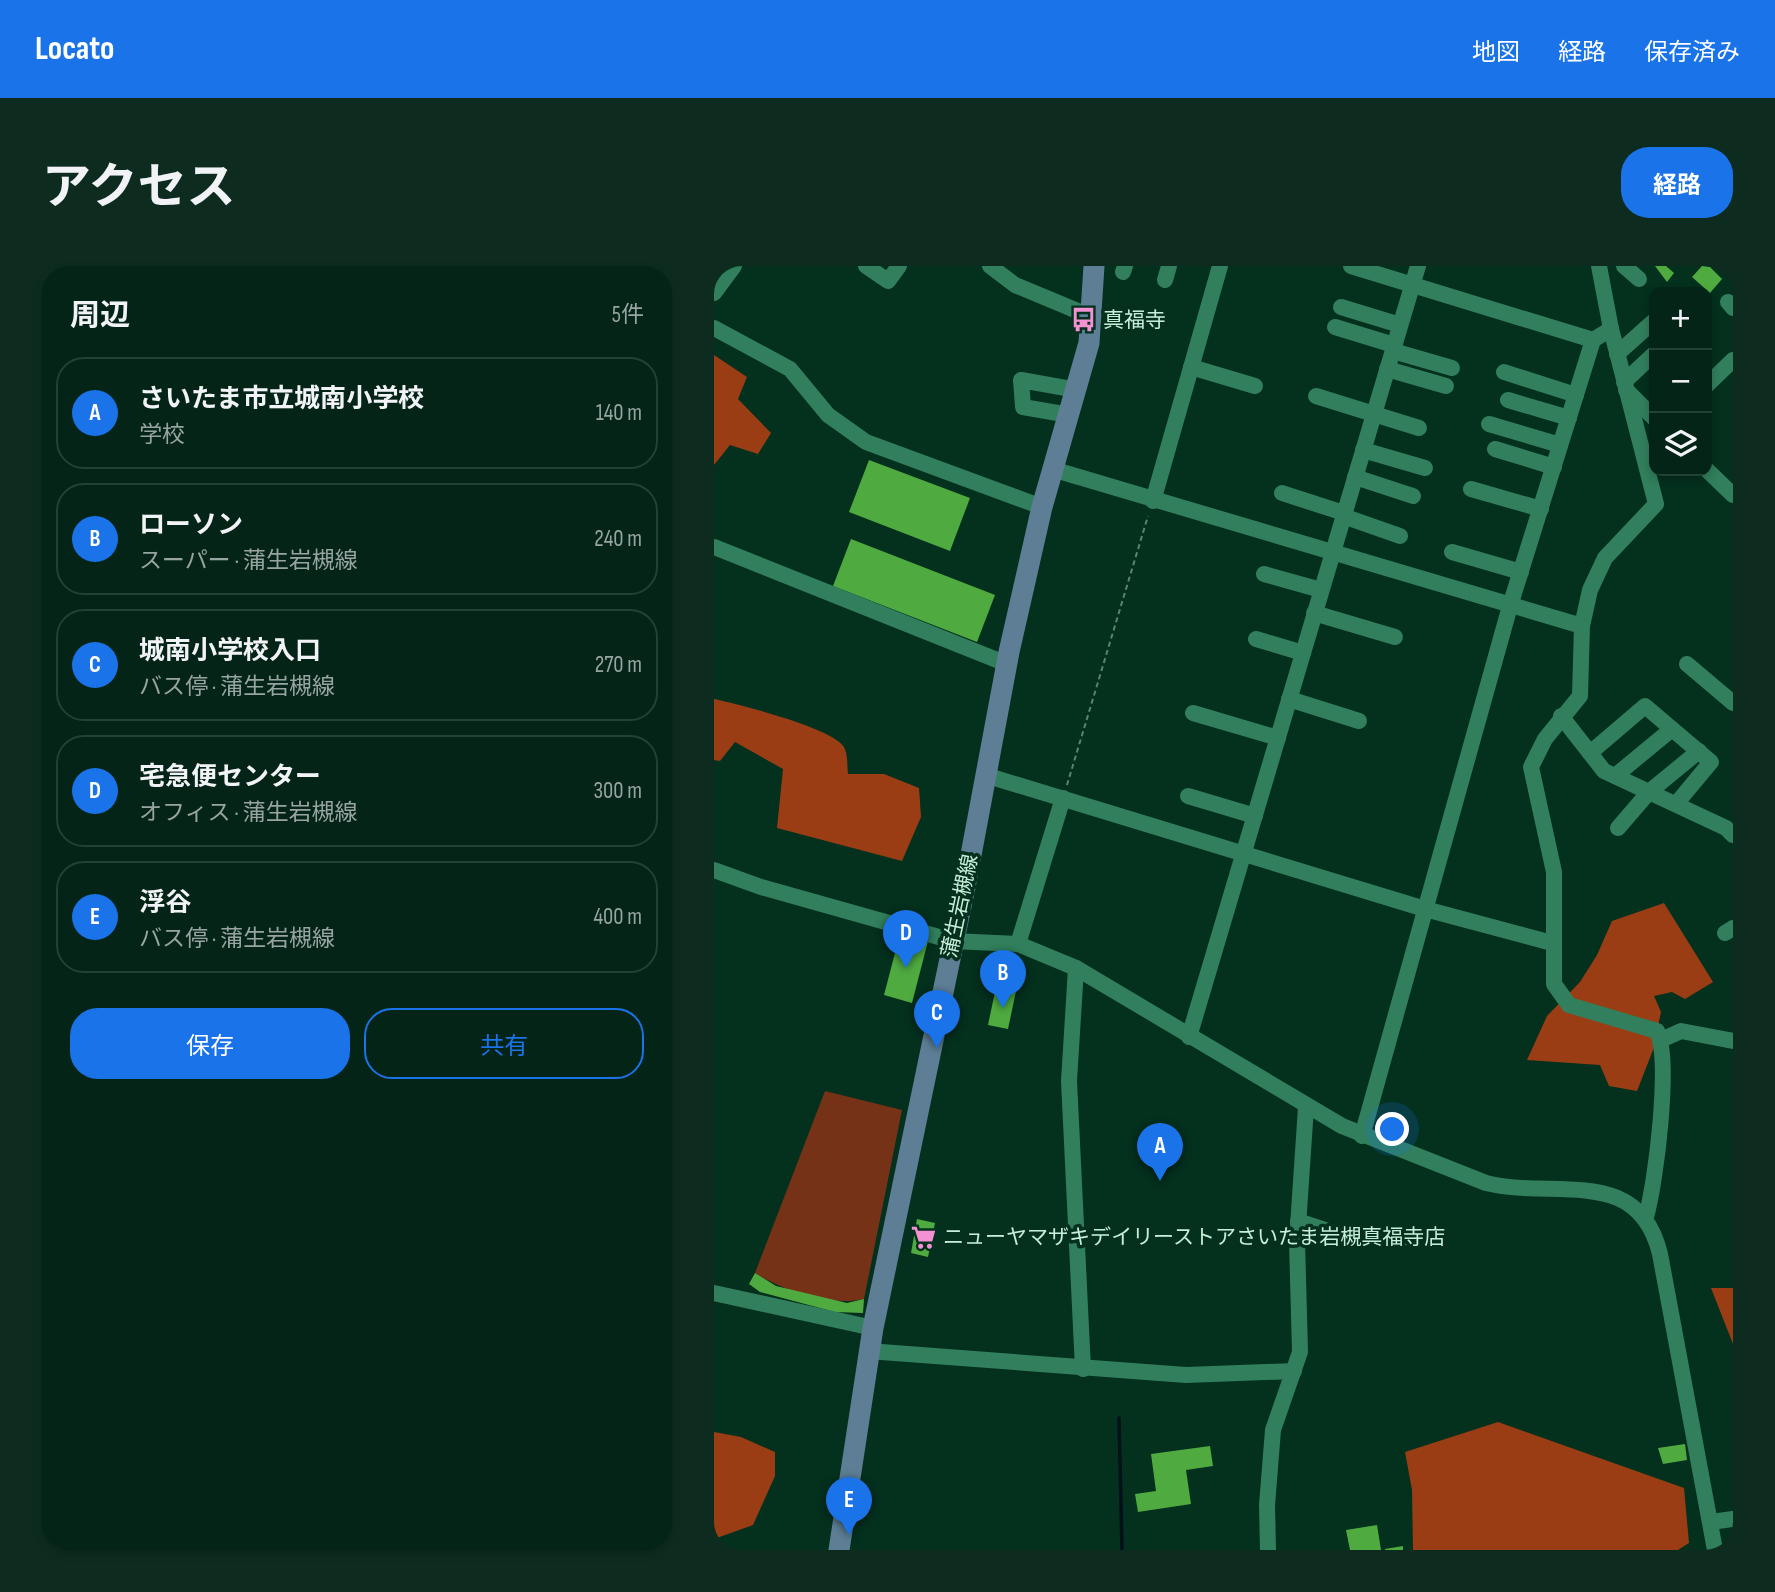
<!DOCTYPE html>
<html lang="ja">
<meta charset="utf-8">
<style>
body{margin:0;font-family:"Sofia Sans Condensed","Noto Sans JP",sans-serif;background:#0d2c1f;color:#f1f3f6}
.controls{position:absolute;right:21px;top:21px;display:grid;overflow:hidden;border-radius:14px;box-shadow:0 4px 10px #0003}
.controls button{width:63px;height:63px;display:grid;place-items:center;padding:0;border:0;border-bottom:2px solid #244135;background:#032416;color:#f1f3f6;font:35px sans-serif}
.you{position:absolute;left:679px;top:864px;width:24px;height:24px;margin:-18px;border:5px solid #fff;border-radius:50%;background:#1a73e8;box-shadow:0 0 0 10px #1a73e833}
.badge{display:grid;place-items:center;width:46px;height:46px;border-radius:50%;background:#1a73e8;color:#fff;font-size:23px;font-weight:700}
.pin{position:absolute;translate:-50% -58px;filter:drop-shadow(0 2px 4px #0008)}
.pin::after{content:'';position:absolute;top:37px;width:24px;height:21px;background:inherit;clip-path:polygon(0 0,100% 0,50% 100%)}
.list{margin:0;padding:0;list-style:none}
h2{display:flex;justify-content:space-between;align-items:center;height:91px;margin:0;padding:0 28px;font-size:30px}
h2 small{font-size:23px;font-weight:400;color:#97a4a1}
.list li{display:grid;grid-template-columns:46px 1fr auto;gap:21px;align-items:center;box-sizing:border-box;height:112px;margin:0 14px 14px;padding:0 14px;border:2px solid #244135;border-radius:28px}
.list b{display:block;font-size:26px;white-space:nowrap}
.list p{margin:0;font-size:23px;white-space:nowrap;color:#97a4a1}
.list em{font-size:23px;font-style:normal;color:#97a4a1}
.actions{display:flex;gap:14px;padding:21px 28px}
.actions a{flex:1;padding:16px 0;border:2px solid #1a73e8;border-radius:28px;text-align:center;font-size:24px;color:#1a73e8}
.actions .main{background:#1a73e8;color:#fff}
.icon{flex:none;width:38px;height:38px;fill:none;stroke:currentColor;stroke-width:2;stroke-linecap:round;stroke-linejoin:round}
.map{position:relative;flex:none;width:1019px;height:1284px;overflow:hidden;border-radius:28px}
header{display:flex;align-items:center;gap:42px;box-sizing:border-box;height:98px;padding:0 35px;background:#1a73e8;color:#fff}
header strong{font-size:33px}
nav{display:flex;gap:38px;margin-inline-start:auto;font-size:24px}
.intro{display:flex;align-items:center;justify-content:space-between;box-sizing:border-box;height:168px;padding:0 42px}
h1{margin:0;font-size:49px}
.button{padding:18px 32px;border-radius:28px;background:#1a73e8;color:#fff;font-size:24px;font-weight:700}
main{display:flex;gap:42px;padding:0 42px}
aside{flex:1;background:#032416;border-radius:28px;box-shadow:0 4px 10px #0003}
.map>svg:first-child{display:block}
.green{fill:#753217}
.forest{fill:#9b3d14}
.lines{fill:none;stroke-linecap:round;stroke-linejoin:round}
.stream{stroke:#001119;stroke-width:3.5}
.building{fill:#4fab40}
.path{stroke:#5b8470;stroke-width:2;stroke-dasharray:5 3.5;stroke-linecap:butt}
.minor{stroke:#317f5c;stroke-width:16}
.major{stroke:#5d7e95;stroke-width:21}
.labels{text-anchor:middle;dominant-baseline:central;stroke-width:7;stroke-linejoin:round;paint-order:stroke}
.poi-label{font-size:21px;fill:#c8edd8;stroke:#04301e;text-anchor:start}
.street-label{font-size:21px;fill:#c8edd8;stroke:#04301e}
</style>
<header>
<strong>Locato</strong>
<nav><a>地図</a><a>経路</a><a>保存済み</a></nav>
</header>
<div class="intro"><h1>アクセス</h1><a class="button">経路</a></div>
<main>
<aside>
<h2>周辺<small>5件</small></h2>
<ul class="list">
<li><span class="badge">A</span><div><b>さいたま市立城南小学校</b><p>学校</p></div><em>140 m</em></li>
<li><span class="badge">B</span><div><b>ローソン</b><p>スーパー · 蒲生岩槻線</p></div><em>240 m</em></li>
<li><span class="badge">C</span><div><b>城南小学校入口</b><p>バス停 · 蒲生岩槻線</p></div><em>270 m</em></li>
<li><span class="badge">D</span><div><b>宅急便センター</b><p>オフィス · 蒲生岩槻線</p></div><em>300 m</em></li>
<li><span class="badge">E</span><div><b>浮谷</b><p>バス停 · 蒲生岩槻線</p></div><em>400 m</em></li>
</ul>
<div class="actions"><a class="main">保存</a><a>共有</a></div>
</aside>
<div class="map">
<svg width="1019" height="1284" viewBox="0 0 1019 1284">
<rect width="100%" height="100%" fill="#04301e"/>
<path class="green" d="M111,825L188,844L150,1033C116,1041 70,1025 41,1007Z"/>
<g class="forest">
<path d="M0,89L33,111L24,133L57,167L44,188L16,179L0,199Z"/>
<path d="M0,433C24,438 119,462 130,481C134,488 133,500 134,508H170L205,522L207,551L188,595L63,562L69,503L21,476L6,495L0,494Z"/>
<path d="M950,637L999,716L971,733L958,726L940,730L947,746L939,784L923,825L895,820L886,799L813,794L833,750L866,716L883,689L898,655Z"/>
<path d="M997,1022H1019V1078Z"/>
<path d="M784,1156L970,1222L975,1277L964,1284H699L698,1224L691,1186Z"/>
<path d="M0,1166L27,1171L61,1186V1210L39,1259L0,1273Z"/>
</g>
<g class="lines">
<path class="stream" d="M405,1152L408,1284"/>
</g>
<g class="building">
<path d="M941,0H952L960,7L953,16Z"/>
<path d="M988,0L996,1L1008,13L996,27L978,11Z"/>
<path d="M155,194L256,232L236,285L135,246Z"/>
<path d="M137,273L281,329L263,376L119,320Z"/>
<path d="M186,668L214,675L198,737L170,729Z"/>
<path d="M282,721L302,725L294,763L274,759Z"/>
<path d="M203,953L221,957L214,991L197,987Z"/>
<path d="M41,1007L62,1020L133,1037L150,1033L149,1047L121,1046L46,1026L35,1018Z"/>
<path d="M971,1178L973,1194L949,1198L944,1182Z"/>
<path d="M496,1180L499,1200L472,1204L477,1238L424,1246L421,1228L442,1225L437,1188Z"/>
<path d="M663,1259L667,1284H636L632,1264Z"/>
<path d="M689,1280V1284H671V1283Z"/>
</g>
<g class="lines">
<path class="path" d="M353,519L434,250"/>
<g class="minor">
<path d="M152,0L174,15L185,0"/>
<path d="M276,0L301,19L378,51"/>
<path d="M637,0L879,74"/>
<path d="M885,0L897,63L942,238L891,292L876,324L868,360L866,430L831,473L817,501L840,606V718L855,739L943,765C957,795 942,916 932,951"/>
<path d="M910,0L925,13"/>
<path d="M409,6L411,0"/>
<path d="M451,14L455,0"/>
<path d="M0,27L20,0"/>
<path d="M1014,36L1019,42"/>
<path d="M627,41L686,59"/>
<path d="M621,61L680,79"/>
<path d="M0,62L76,103L114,149L152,176L328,241"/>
<path d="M679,85L738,102"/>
<path d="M903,88L940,55"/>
<path d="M477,101L541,120"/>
<path d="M673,103L732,120"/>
<path d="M790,106L862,129"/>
<path d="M910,116L940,88"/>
<path d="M993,119L1019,94"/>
<path d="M912,124L940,152"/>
<path d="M602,130L705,162"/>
<path d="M794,134L855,152"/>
<path d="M355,149L309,141L307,114L363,124"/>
<path d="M775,158L846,179"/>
<path d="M781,183L840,201"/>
<path d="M649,184L711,202"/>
<path d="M338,203L868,360"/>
<path d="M993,204L1019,229"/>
<path d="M641,211L699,230"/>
<path d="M757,223L827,243"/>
<path d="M568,227L630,247"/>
<path d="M439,235L506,0"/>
<path d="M629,250L686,270"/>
<path d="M0,281L293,398"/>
<path d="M738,286L807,306"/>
<path d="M550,308L607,324"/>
<path d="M600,347L681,371"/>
<path d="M542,373L589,387"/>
<path d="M973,398L1019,437"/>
<path d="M575,433L645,455"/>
<path d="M479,447L564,472"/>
<path d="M847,450L890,505L1012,562L1019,569"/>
<path d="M876,487L931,440L997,496L962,538"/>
<path d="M271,509L711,643L838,677"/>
<path d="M901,510L958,463"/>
<path d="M474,530L541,550"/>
<path d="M904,562L935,526L985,485"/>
<path d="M0,604L47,621L239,675L304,678L362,702L628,860L772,917C841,934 924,898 946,988L1001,1284"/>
<path d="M1011,667L1019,662"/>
<path d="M304,678L349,532"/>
<path d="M362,702L355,815L369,1103"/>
<path d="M475,771L704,0"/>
<path d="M947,774L967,765L1019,775"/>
<path d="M648,870L796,340L879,74L897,63"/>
<path d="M584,955L633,971L689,972"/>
<path d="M0,1027L159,1062"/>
<path d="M154,1085L472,1109L580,1105"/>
<path d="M997,1256L1019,1253"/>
<path d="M554,1284L553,1239L559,1164L586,1086L583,975L592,841"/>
</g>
<path class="major" d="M125,1284L159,1062L251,621L295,386L328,241L375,77L380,0"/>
</g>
<defs>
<symbol id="bus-bare" viewBox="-9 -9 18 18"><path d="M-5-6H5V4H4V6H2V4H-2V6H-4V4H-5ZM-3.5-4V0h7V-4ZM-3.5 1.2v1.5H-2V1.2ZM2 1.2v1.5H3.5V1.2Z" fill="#f491d3" stroke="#04301e" stroke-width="2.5" paint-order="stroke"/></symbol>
<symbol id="supermarket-bare" viewBox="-9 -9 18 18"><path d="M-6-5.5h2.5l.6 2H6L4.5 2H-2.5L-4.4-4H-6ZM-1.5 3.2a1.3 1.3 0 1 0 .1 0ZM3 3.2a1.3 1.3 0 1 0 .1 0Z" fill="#f491d3" stroke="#04301e" stroke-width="2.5" paint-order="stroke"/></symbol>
</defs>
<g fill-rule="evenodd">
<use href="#bus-bare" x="352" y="36" width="35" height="35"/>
<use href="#supermarket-bare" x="192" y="954" width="35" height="35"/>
</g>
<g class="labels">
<g class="poi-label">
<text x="389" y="54">真福寺</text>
<text x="229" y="971">ニューヤマザキデイリーストアさいたま岩槻真福寺店</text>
</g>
<g class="street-label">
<text transform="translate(246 640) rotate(-78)">蒲生岩槻線</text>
</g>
</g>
</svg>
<div class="controls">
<button>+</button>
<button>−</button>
<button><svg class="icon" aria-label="layers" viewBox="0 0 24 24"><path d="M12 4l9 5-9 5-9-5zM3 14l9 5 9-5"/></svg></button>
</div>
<div class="you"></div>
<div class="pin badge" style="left:446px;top:915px">A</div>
<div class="pin badge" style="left:289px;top:742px">B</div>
<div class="pin badge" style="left:223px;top:782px">C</div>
<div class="pin badge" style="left:192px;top:702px">D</div>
<div class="pin badge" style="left:135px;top:1269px">E</div>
</div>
</main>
